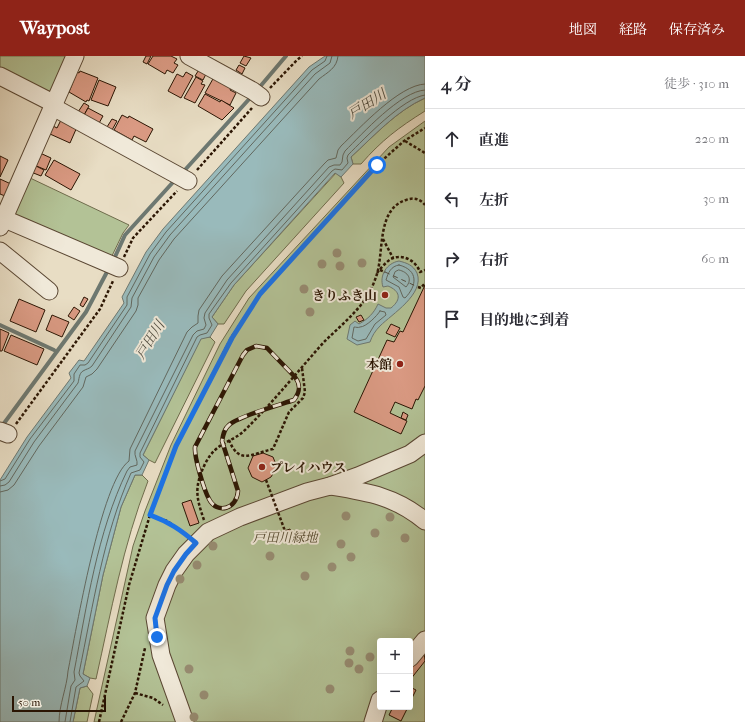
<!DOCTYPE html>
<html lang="ja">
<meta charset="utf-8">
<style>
body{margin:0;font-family:"IM FELL French Canon","Noto Serif JP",serif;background:#f2f2f3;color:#2b2b33}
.controls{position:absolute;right:12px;bottom:12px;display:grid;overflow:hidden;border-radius:4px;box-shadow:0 4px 16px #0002}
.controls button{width:36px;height:36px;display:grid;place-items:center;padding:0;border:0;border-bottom:1px solid #e1e1e2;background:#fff;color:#2b2b33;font:20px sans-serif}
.scale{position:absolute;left:12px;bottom:10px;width:94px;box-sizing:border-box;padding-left:4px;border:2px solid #2b1503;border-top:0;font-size:11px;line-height:14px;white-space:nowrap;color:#2b1503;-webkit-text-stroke:3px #f0e9d9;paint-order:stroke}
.stop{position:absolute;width:12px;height:12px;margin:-9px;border:3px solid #1a73e8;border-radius:50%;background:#fff}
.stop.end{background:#1a73e8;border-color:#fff;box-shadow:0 1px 4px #0008}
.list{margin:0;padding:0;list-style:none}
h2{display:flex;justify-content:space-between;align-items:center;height:52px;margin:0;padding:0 16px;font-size:17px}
h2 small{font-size:13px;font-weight:400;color:#7c7c81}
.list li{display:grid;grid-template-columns:26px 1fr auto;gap:12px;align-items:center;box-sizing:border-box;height:60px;padding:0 16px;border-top:1px solid #e1e1e2}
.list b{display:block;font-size:15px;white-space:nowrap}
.list em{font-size:13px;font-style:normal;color:#7c7c81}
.icon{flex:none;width:22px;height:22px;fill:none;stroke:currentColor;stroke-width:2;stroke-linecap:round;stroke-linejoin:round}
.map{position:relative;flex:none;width:425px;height:666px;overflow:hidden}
header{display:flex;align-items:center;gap:24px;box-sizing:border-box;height:56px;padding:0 20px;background:#8f2418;color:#fff}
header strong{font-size:19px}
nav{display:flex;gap:22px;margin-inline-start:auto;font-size:14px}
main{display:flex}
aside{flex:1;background:#fff}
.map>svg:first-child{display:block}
.green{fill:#b3c296;stroke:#6f6c4c;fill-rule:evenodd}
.water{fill:#99babb;stroke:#6d7871}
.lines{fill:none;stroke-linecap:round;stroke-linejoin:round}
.shore{stroke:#62685f;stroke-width:1}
.stream{stroke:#6d7871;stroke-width:4}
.ferry{stroke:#524f43;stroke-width:1;stroke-dasharray:5 4;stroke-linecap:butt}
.building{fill:#da9a83;stroke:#2b1503}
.minor-casing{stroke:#5a4733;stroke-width:19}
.path{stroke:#2b1503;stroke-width:2.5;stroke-dasharray:3 2;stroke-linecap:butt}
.minor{stroke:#f0e9d9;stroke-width:17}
.rail-casing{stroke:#2b1503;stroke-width:4.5}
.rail{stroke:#f0e9d9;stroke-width:3;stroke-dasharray:9;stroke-linecap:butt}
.path-bridge{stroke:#2b1503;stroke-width:2.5;stroke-dasharray:3 2;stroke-linecap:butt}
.tree{fill:#978c72}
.route{stroke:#1a73e8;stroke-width:5}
.poi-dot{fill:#8f2418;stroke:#f0e9d9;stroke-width:1.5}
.labels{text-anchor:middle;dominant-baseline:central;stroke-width:4;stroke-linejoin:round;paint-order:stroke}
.poi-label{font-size:13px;font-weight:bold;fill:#2b1503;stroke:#f0e9d9;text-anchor:end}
.park-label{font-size:13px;font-style:italic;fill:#54492f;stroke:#f0e9d9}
.water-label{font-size:14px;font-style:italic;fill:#524f43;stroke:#f0e9d9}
</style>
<header>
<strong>Waypost</strong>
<nav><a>地図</a><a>経路</a><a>保存済み</a></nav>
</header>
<main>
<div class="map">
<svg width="425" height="666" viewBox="0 0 425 666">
<rect width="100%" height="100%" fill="#e8ddc4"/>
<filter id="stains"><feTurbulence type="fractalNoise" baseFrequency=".005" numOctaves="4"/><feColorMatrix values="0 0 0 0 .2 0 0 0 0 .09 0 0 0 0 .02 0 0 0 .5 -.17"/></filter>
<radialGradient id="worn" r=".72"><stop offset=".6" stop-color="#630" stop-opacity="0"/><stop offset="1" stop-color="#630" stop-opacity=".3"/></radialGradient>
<g class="green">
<path d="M0,0H68L50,41L0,16Z"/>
<path d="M425,42V55C398,72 382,84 361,108H353L351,101C374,80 396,55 425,42Z"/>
<path d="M425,65V666H94L133,490L145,455L171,389L220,288L249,242L389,91ZM380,585H410V651H380Z"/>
<path d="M336,117L341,121L344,127L246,235L224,268H218L212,261L234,229Z"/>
<path d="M28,121L129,169L123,177L110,204L13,158Z"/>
<path d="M210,281L215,286L155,407L149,404L143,399L201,282Z"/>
<path d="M135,419H142L148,425C123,489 111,556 96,623L90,622L83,618L103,519L121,451Z"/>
<path d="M87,630L93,638L87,666H73L80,632Z"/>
</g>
<g class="water">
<path d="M325,0H425V42C396,55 374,80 351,101L353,108L341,121L335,117L234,229L212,261L218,268L210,281L201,283L143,399L149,404L142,419H135L121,451L103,519L83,618L90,622L87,630L80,632L73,666H0V424L27,381L71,322L69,317L79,304L84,305L124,247L122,241L146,196L163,173L309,11Z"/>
<path d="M399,205C407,207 413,209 417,217C425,238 392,258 380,270C375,275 372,280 370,286L357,289L347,283L350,269L355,265L359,268C368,263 374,257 378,248L386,252H391C402,243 400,235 388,230L383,231C379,219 387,207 399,205Z"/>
</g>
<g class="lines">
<g class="shore">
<path d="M399,209C419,214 417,230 405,242L403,241L399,231L386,224C388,217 391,210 399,209Z"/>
<path d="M399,214C408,216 413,223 406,231L393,221L395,216Z"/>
<path d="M380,255L385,256L386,259L375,268L366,283L358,285L352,282L354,271C356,271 358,272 360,271C366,271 377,260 380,255Z"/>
<path d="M0,425L5,423L30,383L74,325V318L80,309H85L88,307L127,249V241L150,198L166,176L312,14L325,5L327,0"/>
<path d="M0,430L5,429L9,426L34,386L78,327C79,324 79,317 83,315C86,313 89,313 92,310L131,251L132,242L154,201L170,179L315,18L330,7L332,0"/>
<path d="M0,436L8,434L14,429L39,390L83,331L86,321L92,318L97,313L136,255L138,249V242L159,204L174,183L319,23C328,16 337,12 338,0"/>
<path d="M59,666C59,649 67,631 68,615C76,575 101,425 129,405L130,393L187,276L192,271L198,267V260L199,254L222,220L324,108L328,104L336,102L338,94L341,90C360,72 399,29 425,28"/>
<path d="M65,666L71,630L75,624L74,616C87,549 97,477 127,415L130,411L137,409C138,404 134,400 135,395L193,279L197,275L204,273L206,269L204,262L205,257L227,224L329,111L334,109H340L342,106L343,99L345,95C362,78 401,35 425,34"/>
<path d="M70,666L76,631L84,625L80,620L79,617C93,550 103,480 131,417L140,414L144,406L140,401V397L197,281L200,279L207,277L212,269L209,262V258L231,227L332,115L335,113L342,114L348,107L347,102L348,99C365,82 403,42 425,39"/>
</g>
<g class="stream">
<path d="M258,33L286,0"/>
<path d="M184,115L251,41"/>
<path d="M114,203L125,179L175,124"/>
<path d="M0,269L54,294"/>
<path d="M2,370L86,256L108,214"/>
</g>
<path class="ferry" d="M385,216L418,231"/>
</g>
<g class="building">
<path d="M146,0H151L147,8L143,6Z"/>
<path d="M153,0H171L177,3L174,7L178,9L173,17L167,14L165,18L148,8Z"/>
<path d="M244,0L251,2L246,10L240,7Z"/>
<path d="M239,9L245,12L242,18L236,14Z"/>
<path d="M200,12L207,16L203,24L195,20Z"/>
<path d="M80,15L98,22L89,45L87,44L86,46L69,36L77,16L79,17Z"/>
<path d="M186,16L193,20L181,42L168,35L177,18L183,21Z"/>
<path d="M196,21L203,25L201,28L205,29L195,47L184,42Z"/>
<path d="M214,21L232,30L230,34L236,37L230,49L205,37Z"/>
<path d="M99,24L116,31L108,50L91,44Z"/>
<path d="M205,38L220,46L221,44L234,52L222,64L198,50Z"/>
<path d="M84,47L89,50L84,59L78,56Z"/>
<path d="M88,52L103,60L98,69L83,61Z"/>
<path d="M122,59L128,62L129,60L153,73L146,86L134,80L132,84L114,74Z"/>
<path d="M112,63L117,65L112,74L107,71Z"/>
<path d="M61,64L77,71L70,87L50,78L53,70L57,72Z"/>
<path d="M40,97L51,102L46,114L34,109Z"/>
<path d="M0,100L8,104L0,121Z"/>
<path d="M54,104L80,118L71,134L45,119Z"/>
<path d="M34,109L44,114L41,120L31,116Z"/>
<path d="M0,123L11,128L5,140L0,138Z"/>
<path d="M425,229V330L418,344L416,343L412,353L395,346L390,357L407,365L401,378L354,356L387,284L394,286L400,275L403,276Z"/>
<path d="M84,241L88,243L83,251L80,249Z"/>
<path d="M19,243L45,254L36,276L10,265Z"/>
<path d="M74,251L80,255L74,264L68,260Z"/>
<path d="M52,259L69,266L62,281L46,274Z"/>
<path d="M361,259L364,264L359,266L356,261Z"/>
<path d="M391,268L400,272L395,281L386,277Z"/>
<path d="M0,273L9,277L2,295H0Z"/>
<path d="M11,279L44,293L37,309L4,295Z"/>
<path d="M403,356L408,359L406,364L401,362Z"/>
<path d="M263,397L273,401L277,411L271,421L262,426L252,421L248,412L253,400Z"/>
<path d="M191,444L199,467L190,470L182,447Z"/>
<path d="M290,473L294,483L285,487L281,476Z"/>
<path d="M424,596L425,605L410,624V614Z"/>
<path d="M410,631L416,634L410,646Z"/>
<path d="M393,651H408L401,665L389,659Z"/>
</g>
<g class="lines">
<defs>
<g id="minor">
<path d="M189,0L253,35L261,41"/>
<path d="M0,20L49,45L53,51L188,125"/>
<path d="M0,161L119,212"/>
<path d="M0,171L75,0"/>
<path d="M0,195L49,235"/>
<path d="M0,375L8,378"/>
<path d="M330,430C367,436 395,440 425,465"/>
<path d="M410,602L425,584"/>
<path d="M185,666L161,599L155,562L167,529L174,515L186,498L208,476L240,461L307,436L330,430L358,420L410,398L425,387"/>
<path d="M373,666L380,644"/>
</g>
</defs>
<use href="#minor" class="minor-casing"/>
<g class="path">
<path d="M270,32L297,4L302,0"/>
<path d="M405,85L425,97"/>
<path d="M197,114L252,52"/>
<path d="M383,183L393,202"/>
<path d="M124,201L133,182L177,135"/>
<path d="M380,214L385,216"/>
<path d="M377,217C381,212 386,206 391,203C403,197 416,205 420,216L425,214"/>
<path d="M418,231L421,232L425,227"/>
<path d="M16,368L100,253L113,225"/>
<path d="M229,384C239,409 251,398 273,393L289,356L303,342L305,336L302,312"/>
<path d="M150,459L167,465L187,479"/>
<path d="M204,464C196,441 194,431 205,408C217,384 232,388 247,372C274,345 298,315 324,286C337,273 353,260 364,245C370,237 374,227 377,218C384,194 377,153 406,144C414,141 420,143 425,149"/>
<path d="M135,637L153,642L163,649"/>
<path d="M99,666L129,529L150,459L176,390L231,282L260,238L342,147L377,109L404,85L425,72"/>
<path d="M121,666L135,637L145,592"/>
</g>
<use href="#minor" class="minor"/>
<defs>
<path id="rail" d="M256,290L267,292L295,321C301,329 300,336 294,344C279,349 239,360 229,369C224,373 223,379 222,385L238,435C237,453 217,459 209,443C204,434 194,401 195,391L243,299L247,294Z"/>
</defs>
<use href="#rail" class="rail-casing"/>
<use href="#rail" class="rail"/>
<path class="path-bridge" d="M266,424L285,475"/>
</g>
<g class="tree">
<circle cx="337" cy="197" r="4.5"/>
<circle cx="362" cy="207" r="4.5"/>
<circle cx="322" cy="208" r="4.5"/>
<circle cx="340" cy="210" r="4.5"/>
<circle cx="304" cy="233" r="4.5"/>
<circle cx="310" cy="256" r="4.5"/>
<circle cx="346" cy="460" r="4.5"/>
<circle cx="390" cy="461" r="4.5"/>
<circle cx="375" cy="477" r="4.5"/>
<circle cx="405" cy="482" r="4.5"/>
<circle cx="341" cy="488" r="4.5"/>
<circle cx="213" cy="490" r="4.5"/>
<circle cx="270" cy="500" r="4.5"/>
<circle cx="351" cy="501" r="4.5"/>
<circle cx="197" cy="509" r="4.5"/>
<circle cx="332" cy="511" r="4.5"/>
<circle cx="305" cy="520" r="4.5"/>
<circle cx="180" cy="523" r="4.5"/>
<circle cx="350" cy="595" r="4.5"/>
<circle cx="370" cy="601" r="4.5"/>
<circle cx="349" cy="607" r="4.5"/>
<circle cx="189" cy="613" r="4.5"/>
<circle cx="359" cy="613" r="4.5"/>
<circle cx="330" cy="633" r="4.5"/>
<circle cx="204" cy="639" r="4.5"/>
<circle cx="194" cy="661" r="4.5"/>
</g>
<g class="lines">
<path class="route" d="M157,581L155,562L167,529L174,515L186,498L196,487C181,474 169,466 150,459L176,390L232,282L260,238L377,109"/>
</g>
<g class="poi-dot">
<circle cx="385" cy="239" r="4"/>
<circle cx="400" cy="308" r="4"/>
<circle cx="262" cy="411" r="4"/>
</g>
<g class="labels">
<g class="poi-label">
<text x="377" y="239">きりふき山</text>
<text x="392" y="308">本館</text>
<text x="270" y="411" text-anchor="start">プレイハウス</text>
</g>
<g class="park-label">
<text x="285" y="481">戸田川緑地</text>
</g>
<g class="water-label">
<text transform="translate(367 48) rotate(-32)">戸田川</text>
<text transform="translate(150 284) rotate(-58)">戸田川</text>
</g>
</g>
<rect width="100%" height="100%" filter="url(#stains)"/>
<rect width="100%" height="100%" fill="url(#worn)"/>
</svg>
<div class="controls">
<button>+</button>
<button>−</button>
</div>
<div class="scale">50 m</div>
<div class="stop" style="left:377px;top:109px"></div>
<div class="stop end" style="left:157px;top:581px"></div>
</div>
<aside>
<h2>4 分<small>徒歩 · 310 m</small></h2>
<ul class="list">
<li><svg class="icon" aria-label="ahead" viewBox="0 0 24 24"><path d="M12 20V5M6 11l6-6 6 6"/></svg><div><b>直進</b></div><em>220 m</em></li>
<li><svg class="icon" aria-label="left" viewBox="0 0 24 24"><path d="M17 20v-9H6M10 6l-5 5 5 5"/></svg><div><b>左折</b></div><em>30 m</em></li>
<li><svg class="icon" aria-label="right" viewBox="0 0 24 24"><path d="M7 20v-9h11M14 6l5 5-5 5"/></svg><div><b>右折</b></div><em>60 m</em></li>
<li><svg class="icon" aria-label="arrive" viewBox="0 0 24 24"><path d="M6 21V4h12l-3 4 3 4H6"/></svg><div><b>目的地に到着</b></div></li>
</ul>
</aside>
</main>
